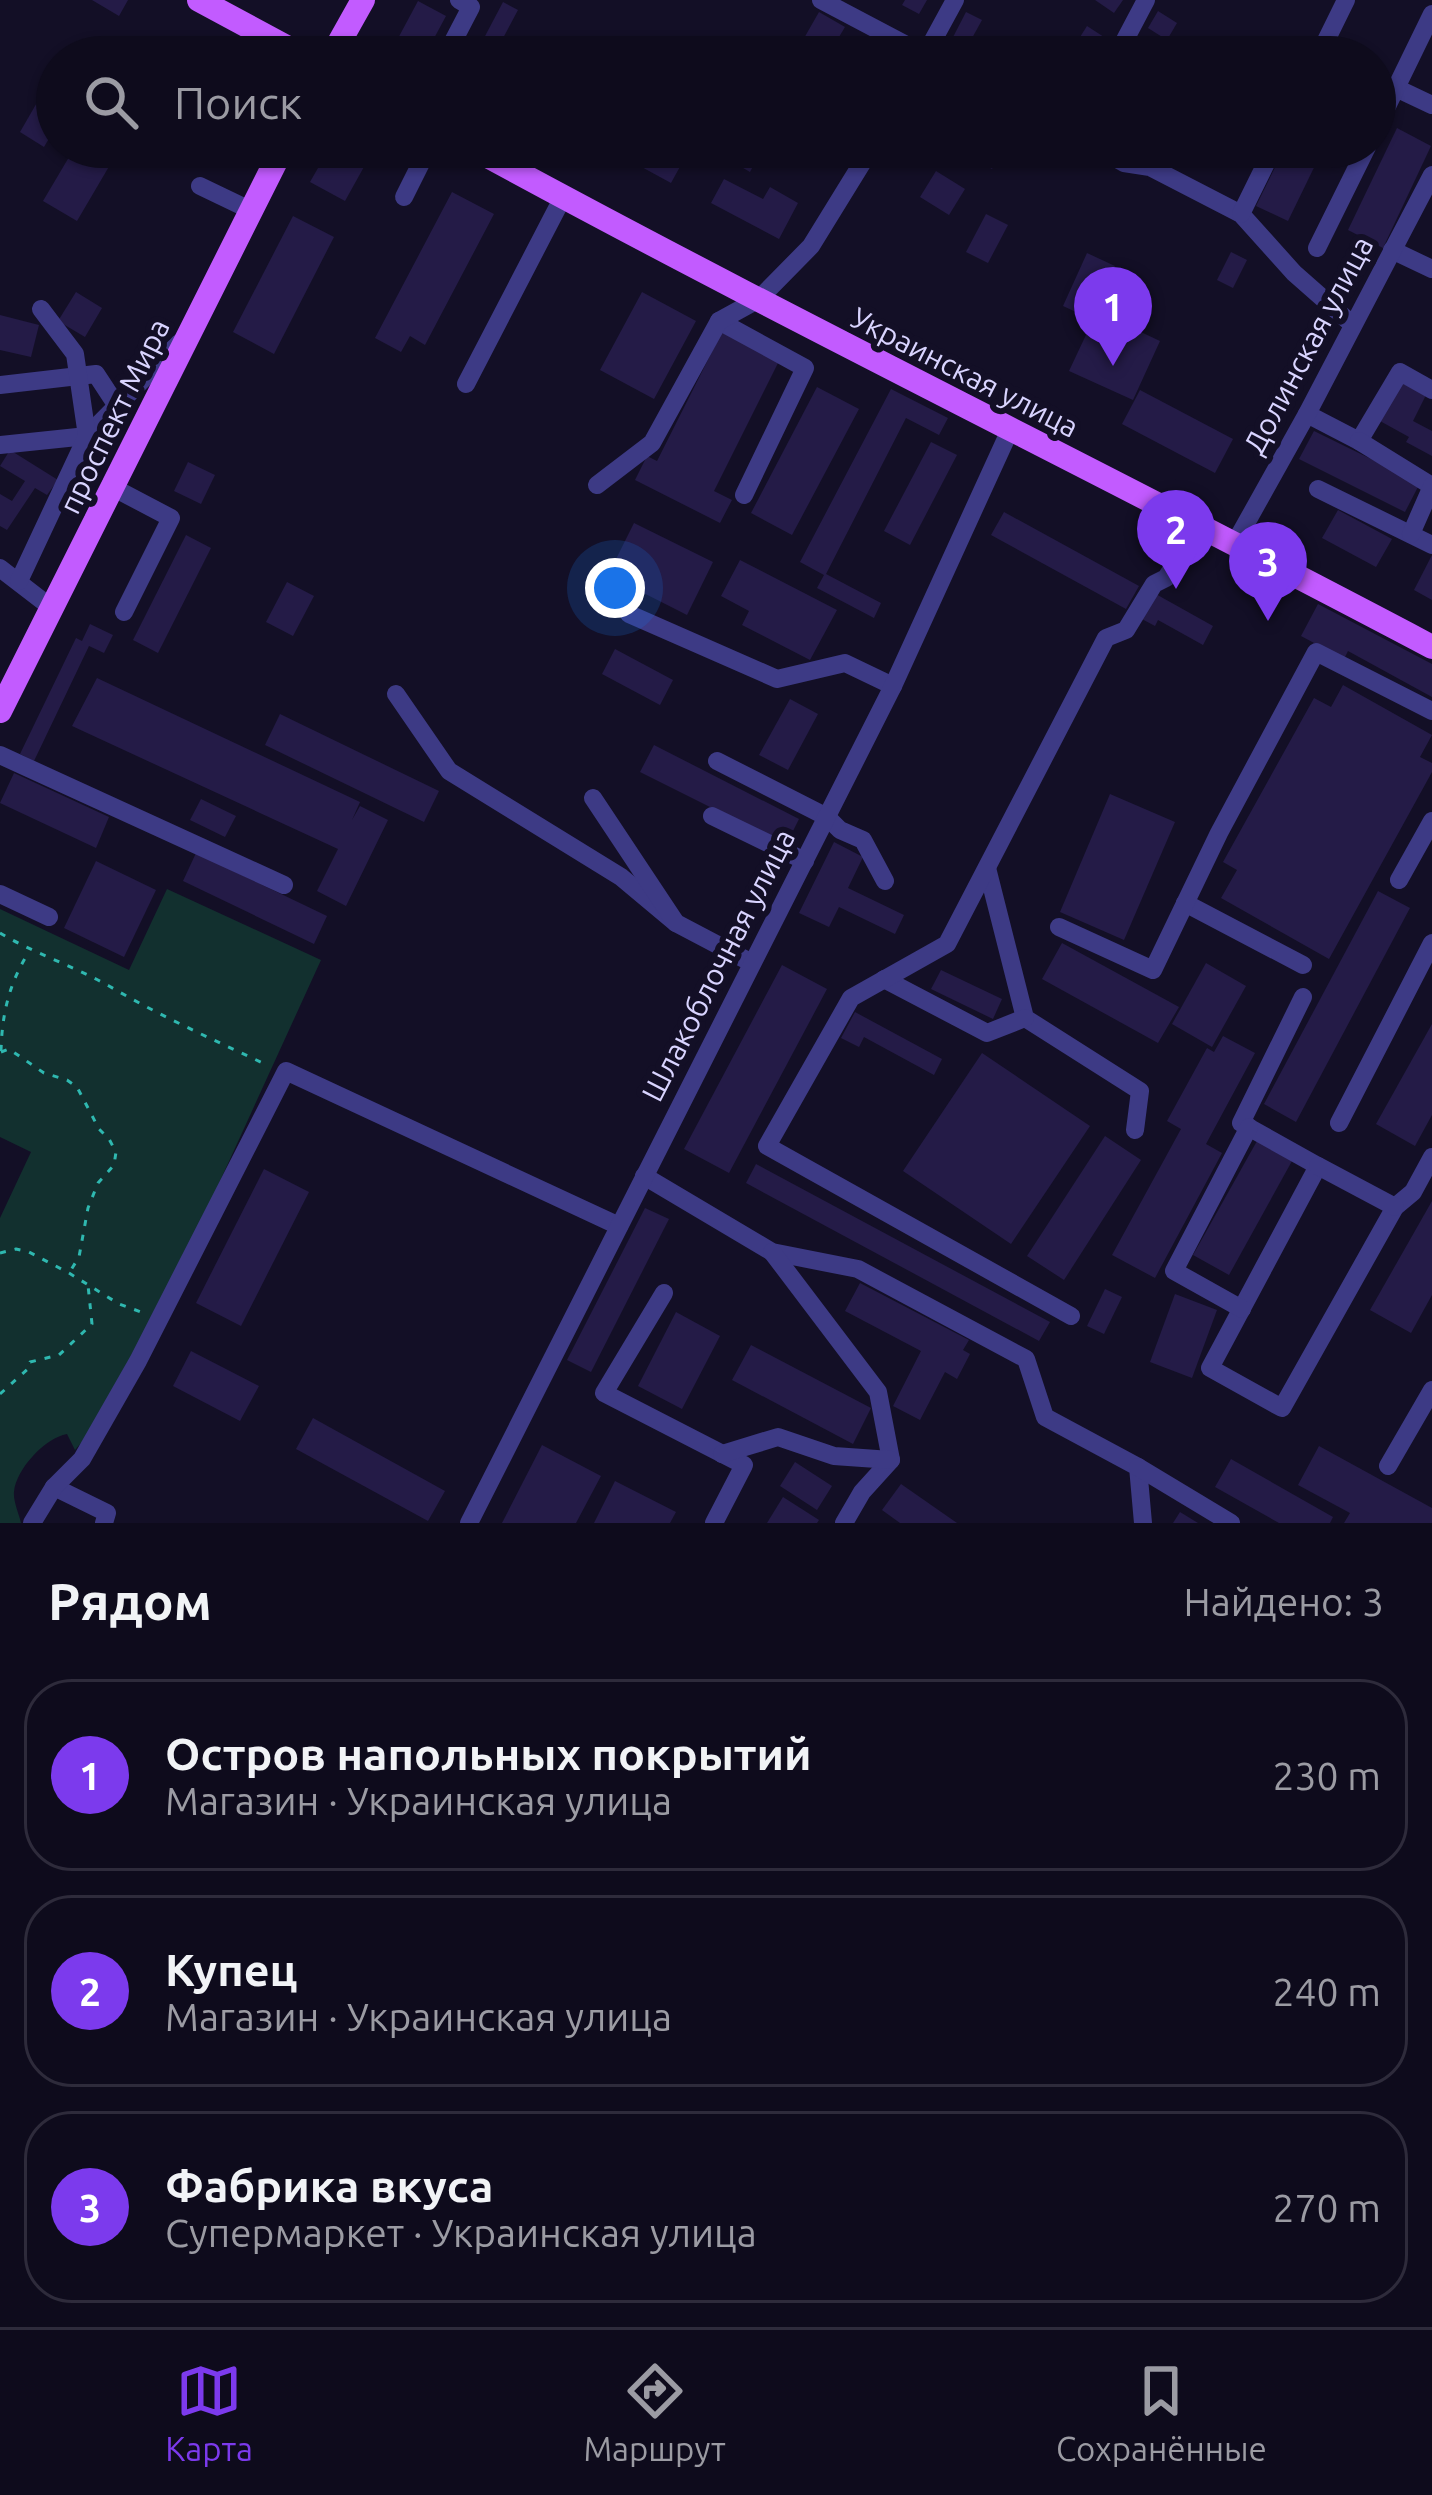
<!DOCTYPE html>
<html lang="ru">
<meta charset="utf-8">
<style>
body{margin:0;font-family:Ubuntu,sans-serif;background:#171425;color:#f1f3f6}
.you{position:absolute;left:615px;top:588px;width:42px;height:42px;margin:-30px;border:9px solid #fff;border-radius:50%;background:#1a73e8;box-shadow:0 0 0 18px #1a73e833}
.badge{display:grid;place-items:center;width:78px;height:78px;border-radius:50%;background:#7c3aed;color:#fff;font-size:39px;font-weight:700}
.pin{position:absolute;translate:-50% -99px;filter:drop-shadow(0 3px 6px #0008)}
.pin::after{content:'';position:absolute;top:63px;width:42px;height:36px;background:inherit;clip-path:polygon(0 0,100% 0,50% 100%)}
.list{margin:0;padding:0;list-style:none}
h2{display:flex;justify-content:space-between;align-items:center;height:156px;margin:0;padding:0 48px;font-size:51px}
h2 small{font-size:39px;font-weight:400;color:#9b9ba3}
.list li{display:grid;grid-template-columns:78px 1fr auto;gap:36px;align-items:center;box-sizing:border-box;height:192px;margin:0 24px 24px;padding:0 24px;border:3px solid #2e2b3b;border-radius:48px}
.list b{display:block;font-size:45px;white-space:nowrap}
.list p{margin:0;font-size:39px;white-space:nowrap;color:#9b9ba3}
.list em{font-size:39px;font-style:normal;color:#9b9ba3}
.icon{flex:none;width:66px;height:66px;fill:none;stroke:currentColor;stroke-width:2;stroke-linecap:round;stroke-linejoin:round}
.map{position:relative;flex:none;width:1432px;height:1523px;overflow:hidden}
.search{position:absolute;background:#0e0b1c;box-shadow:0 3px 9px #0004;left:36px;right:36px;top:36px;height:132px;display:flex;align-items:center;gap:30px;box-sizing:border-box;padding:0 42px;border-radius:66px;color:#9b9ba3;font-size:45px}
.sheet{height:804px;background:#0e0b1c}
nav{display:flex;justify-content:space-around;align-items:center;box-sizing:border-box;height:168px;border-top:3px solid #2e2b3b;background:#0e0b1c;font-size:33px;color:#9b9ba3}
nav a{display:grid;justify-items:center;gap:6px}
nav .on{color:#7c3aed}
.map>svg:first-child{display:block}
.green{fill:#12302f}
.building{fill:#241b47}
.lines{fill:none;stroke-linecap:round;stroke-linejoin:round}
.path{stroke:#2fb8b0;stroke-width:3;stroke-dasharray:6 9;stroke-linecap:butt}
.minor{stroke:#3d3a85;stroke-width:18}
.major{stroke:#c25bff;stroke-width:24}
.labels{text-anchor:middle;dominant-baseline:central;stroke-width:12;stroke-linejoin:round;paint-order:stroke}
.street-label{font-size:30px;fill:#d9d4ff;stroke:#130f26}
</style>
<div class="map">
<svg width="1432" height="1523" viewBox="0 0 1432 1523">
<rect width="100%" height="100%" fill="#130f26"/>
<path class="green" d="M167,889L321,960L209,1205L99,1422L75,1450L67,1434C45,1438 16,1469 14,1492C13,1501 19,1514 21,1523H0V1218L31,1152L0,1137V909L129,970Z"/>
<g class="building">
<path d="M92,0H128L119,16Z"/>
<path d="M905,0H927L919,14L902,5Z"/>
<path d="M1095,0H1123L1114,13Z"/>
<path d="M418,1L446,16L424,57H388Z"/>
<path d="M503,2L518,10L493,57H474Z"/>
<path d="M1158,11L1177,23L1167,40L1148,28Z"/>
<path d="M819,12L845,27L827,57H816L799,47Z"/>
<path d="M966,12L982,20L966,49L951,41Z"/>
<path d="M1087,26L1104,37L1092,56L1075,45Z"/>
<path d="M883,41L900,52L897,57H873Z"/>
<path d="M191,46L213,57H185Z"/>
<path d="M57,68V125L44,147L20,132Z"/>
<path d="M1397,128L1431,146L1383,248L1348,230Z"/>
<path d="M75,147H95L114,158L77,221L43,201Z"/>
<path d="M330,147H354L370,156L345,201L310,182Z"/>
<path d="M619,147H650L658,151L660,147H675L687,154L671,183L616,153Z"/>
<path d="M725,147H763L750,172L721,155Z"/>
<path d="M952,147H1004L992,169Z"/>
<path d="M1285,147H1324L1288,221L1256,206Z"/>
<path d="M936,171L965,189L949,215L920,197Z"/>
<path d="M724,179L763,199L770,187L798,203L779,239L711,203Z"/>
<path d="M452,192L494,214L425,345L410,336L401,352L375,338Z"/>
<path d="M986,214L1008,225L988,263L966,252Z"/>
<path d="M293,216L334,237L274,354L233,332Z"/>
<path d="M1231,252L1247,260L1233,288L1217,280Z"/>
<path d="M1087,253L1115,266L1094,310L1160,341L1133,400L1069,371L1093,320L1063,306Z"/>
<path d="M76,292L102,308L85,337L58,321Z"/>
<path d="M642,292L696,321L654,399L600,370Z"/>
<path d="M0,315L39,325L31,357L0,350Z"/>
<path d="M722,332L779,361L714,491L732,500L720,523L635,480L647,456L657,461Z"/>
<path d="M1400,382L1426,395L1413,421L1432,431V456L1406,442L1409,437L1380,421Z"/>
<path d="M817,387L859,409L792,535L751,513Z"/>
<path d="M891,389L948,418L939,435L906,418L826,574L881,603L874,618L817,588L824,575L800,562Z"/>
<path d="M1140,390L1233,439L1215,473L1122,424Z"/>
<path d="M1314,431L1420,483L1405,512L1299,459Z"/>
<path d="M931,442L957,455L910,545L884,531Z"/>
<path d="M10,450L58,480L47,495L35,488L7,530L0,526V494L12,501L25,481L0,466Z"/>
<path d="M188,462L215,475L201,504L174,491Z"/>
<path d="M1338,510L1392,539L1376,567L1322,538Z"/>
<path d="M1004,512L1139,586L1126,609L991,535Z"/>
<path d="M634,523L713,562L687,615L608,575Z"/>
<path d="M186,535L211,548L158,653L133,640Z"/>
<path d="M1432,555V600L1414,590Z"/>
<path d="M740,560L837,610L810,660L742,625L749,611L721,596Z"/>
<path d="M287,582L314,596L293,636L266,622Z"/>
<path d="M1154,593L1213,626L1203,645L1158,620L1155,626L1140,618Z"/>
<path d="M1318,604L1432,664V697L1348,651L1344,659L1301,636Z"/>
<path d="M90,624L113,635L104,653L89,646L34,761L20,754L76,638L82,641Z"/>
<path d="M615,649L673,680L660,705L602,674Z"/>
<path d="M97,678L360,802L352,820L360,806L388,820L346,906L317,891L338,849L72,726Z"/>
<path d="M1343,685L1432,735L1420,757L1432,763V772L1329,959L1221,898L1237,870L1223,862L1314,698L1331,707Z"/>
<path d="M790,699L818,714L788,770L759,755Z"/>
<path d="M280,714L439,791L424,822L265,745Z"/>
<path d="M654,745L799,819L786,845L640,772Z"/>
<path d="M14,773L109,817L96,848L0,803Z"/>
<path d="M1110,794L1175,822L1124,940L1060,912Z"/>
<path d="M201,799L236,816L225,837L190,820Z"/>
<path d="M834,842L863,857L848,888L904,915L895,934L839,907L829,927L799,913Z"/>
<path d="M196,853L327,916L314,944L183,881Z"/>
<path d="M96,861L156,890L124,957L64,928Z"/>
<path d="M1378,891L1410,908L1296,1122L1264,1104Z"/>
<path d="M1062,943L1179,1007L1158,1043L1042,979Z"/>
<path d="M1206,963L1246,986L1212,1047L1172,1024Z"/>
<path d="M782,965L827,989L729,1173L684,1149Z"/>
<path d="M941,970L1002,999L993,1019L931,989Z"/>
<path d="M855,1012L942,1059L934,1075L864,1037L859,1047L841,1038Z"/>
<path d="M1432,1024V1115L1415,1146L1376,1124Z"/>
<path d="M1223,1036L1255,1053L1206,1144L1222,1153L1155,1278L1112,1255L1181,1129L1167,1121L1207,1048L1214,1052Z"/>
<path d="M982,1053L1090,1126L1011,1244L903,1171Z"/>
<path d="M1105,1136L1141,1160L1064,1280L1027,1256Z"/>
<path d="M1257,1141L1292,1161L1229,1275L1193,1255Z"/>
<path d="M756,1164L1050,1322L1039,1341L746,1183Z"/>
<path d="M264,1169L309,1192L241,1326L196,1303Z"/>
<path d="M1432,1201V1295L1411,1333L1370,1310Z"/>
<path d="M645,1208L669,1219L591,1372L567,1360Z"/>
<path d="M860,1283L969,1340L963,1350L970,1354L957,1379L945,1372L920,1420L893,1406L921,1351L845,1311Z"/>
<path d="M1105,1289L1122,1297L1104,1334L1087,1326Z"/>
<path d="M1175,1294L1217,1310L1192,1378L1150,1362Z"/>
<path d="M676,1312L720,1336L682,1409L638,1386Z"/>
<path d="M751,1345L871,1408L853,1444L732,1380Z"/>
<path d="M191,1351L259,1386L240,1421L173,1386Z"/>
<path d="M313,1418L445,1491L428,1521L296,1449Z"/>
<path d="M542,1445L601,1476L576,1523H502Z"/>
<path d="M1319,1446L1432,1508V1523H1344L1350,1513L1298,1485Z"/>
<path d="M1231,1459L1333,1517L1330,1523H1279L1215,1487Z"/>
<path d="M795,1462L832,1486L817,1510L780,1486Z"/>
<path d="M615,1481L676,1512L670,1523H594Z"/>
<path d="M901,1484L957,1523H900L882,1510Z"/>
<path d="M783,1497L819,1520L817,1523H767Z"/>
<path d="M1180,1512L1198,1523H1173Z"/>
</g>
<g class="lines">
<g class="path">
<path d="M0,933C35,954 74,966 109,986C160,1016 214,1040 267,1065"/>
<path d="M1,1051C2,1014 9,983 29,952"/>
<path d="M1,1052L9,1049L44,1073L67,1080L77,1087L99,1129L109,1139L116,1152L114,1165L98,1183L88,1208L79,1257L69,1273"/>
<path d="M0,1253L16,1249L29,1252L69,1273L119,1304L141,1312"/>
<path d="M0,1394L29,1368L30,1362L59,1355L92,1324L88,1285"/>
</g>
<g class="minor">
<path d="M821,0L929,57"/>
<path d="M446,55L471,7L459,0"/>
<path d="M924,57L955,0"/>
<path d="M1116,57L1146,0"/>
<path d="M1318,57L1346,0"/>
<path d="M1396,88L1432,105"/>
<path d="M1375,131L1432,14"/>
<path d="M1096,147L1124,163L1150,167L1241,214L1294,273L1353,325"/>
<path d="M200,186L250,210"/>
<path d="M404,197L429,147"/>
<path d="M1241,214L1274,147"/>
<path d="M1317,248L1367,147"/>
<path d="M1392,250L1432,269"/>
<path d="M719,321L805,368L744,495"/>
<path d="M466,384L563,197"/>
<path d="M0,385L96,374L117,406"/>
<path d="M1307,414L1359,441L1400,372L1432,390"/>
<path d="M1359,441L1432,486"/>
<path d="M0,445L87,436L179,343"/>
<path d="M597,485L652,443L719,321L759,299L811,246L872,147"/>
<path d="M112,487L171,518L124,612"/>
<path d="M1318,489L1432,545"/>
<path d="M1411,534L1432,486"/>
<path d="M1235,543L1307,414L1432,175"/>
<path d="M0,568L53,609"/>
<path d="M19,581L87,436L75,354L41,309"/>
<path d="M629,614L777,679L845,663L893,686"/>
<path d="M396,694L449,771L621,877L676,923"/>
<path d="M0,755L284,885"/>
<path d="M717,761L827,817L840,830L863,840L885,881"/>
<path d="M593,798L676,923L752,963"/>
<path d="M712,816L805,861"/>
<path d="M987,868L1025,1018L1140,1091L1135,1130"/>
<path d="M1399,880L1432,821"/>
<path d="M0,894L49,917"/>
<path d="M1185,903L1303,965"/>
<path d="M1059,927L1153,970L1219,833L1316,652L1432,711"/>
<path d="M884,979L987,1033L1025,1018"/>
<path d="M1303,997L1241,1123L1318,1166L1210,1368L1282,1408L1395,1207L1413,1192L1432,1157"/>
<path d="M1339,1123L1432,943"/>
<path d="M1318,1166L1395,1207"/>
<path d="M644,1176L772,1252L858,1269L1026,1359L1045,1417L1138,1467L1143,1523"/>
<path d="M772,1252L878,1392L891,1460L862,1492L844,1523"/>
<path d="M664,1293L604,1393L744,1465L714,1523"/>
<path d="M1242,1309L1174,1271L1249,1127"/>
<path d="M1071,1316L767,1146L851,998L947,944L1106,638L1126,630L1154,584L1166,578L1199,525"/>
<path d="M722,1454L778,1437L834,1456L891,1460"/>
<path d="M1388,1466L1432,1390"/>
<path d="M1138,1467L1231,1523"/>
<path d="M54,1487L107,1513L104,1523"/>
<path d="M32,1523L54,1487L82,1459L138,1361L286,1071L619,1226"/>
<path d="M469,1523L893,686L1010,430"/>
</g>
<g class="major">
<path d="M199,0L305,57"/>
<path d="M331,57L363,0"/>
<path d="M471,147C788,320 1113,478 1432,647"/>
<path d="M0,711L283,147"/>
</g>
</g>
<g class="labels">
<g class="street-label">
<text transform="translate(1308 345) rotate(-62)">Долинская улица</text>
<text transform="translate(965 372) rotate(27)">Украинская улица</text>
<text transform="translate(114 416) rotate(-64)">проспект Мира</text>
<text transform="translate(718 965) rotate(-63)">Шлакоблочная улица</text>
</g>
</g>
</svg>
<div class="you"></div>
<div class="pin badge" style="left:1113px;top:366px">1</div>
<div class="pin badge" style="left:1176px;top:589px">2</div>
<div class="pin badge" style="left:1268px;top:621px">3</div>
<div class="search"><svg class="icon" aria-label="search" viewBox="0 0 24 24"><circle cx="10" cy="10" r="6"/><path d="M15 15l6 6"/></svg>Поиск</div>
</div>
<section class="sheet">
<h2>Рядом<small>Найдено: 3</small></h2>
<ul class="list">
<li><span class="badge">1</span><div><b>Остров напольных покрытий</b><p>Магазин · Украинская улица</p></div><em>230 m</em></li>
<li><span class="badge">2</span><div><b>Купец</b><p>Магазин · Украинская улица</p></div><em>240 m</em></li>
<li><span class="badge">3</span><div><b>Фабрика вкуса</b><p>Супермаркет · Украинская улица</p></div><em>270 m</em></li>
</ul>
</section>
<nav>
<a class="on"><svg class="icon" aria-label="map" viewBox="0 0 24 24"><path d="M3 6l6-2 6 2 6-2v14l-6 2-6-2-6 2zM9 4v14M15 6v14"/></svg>Карта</a>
<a><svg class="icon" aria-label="directions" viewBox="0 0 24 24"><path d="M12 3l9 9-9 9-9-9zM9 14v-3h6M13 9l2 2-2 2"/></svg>Маршрут</a>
<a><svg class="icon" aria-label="saved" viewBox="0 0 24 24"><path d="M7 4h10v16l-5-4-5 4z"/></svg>Сохранённые</a>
</nav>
